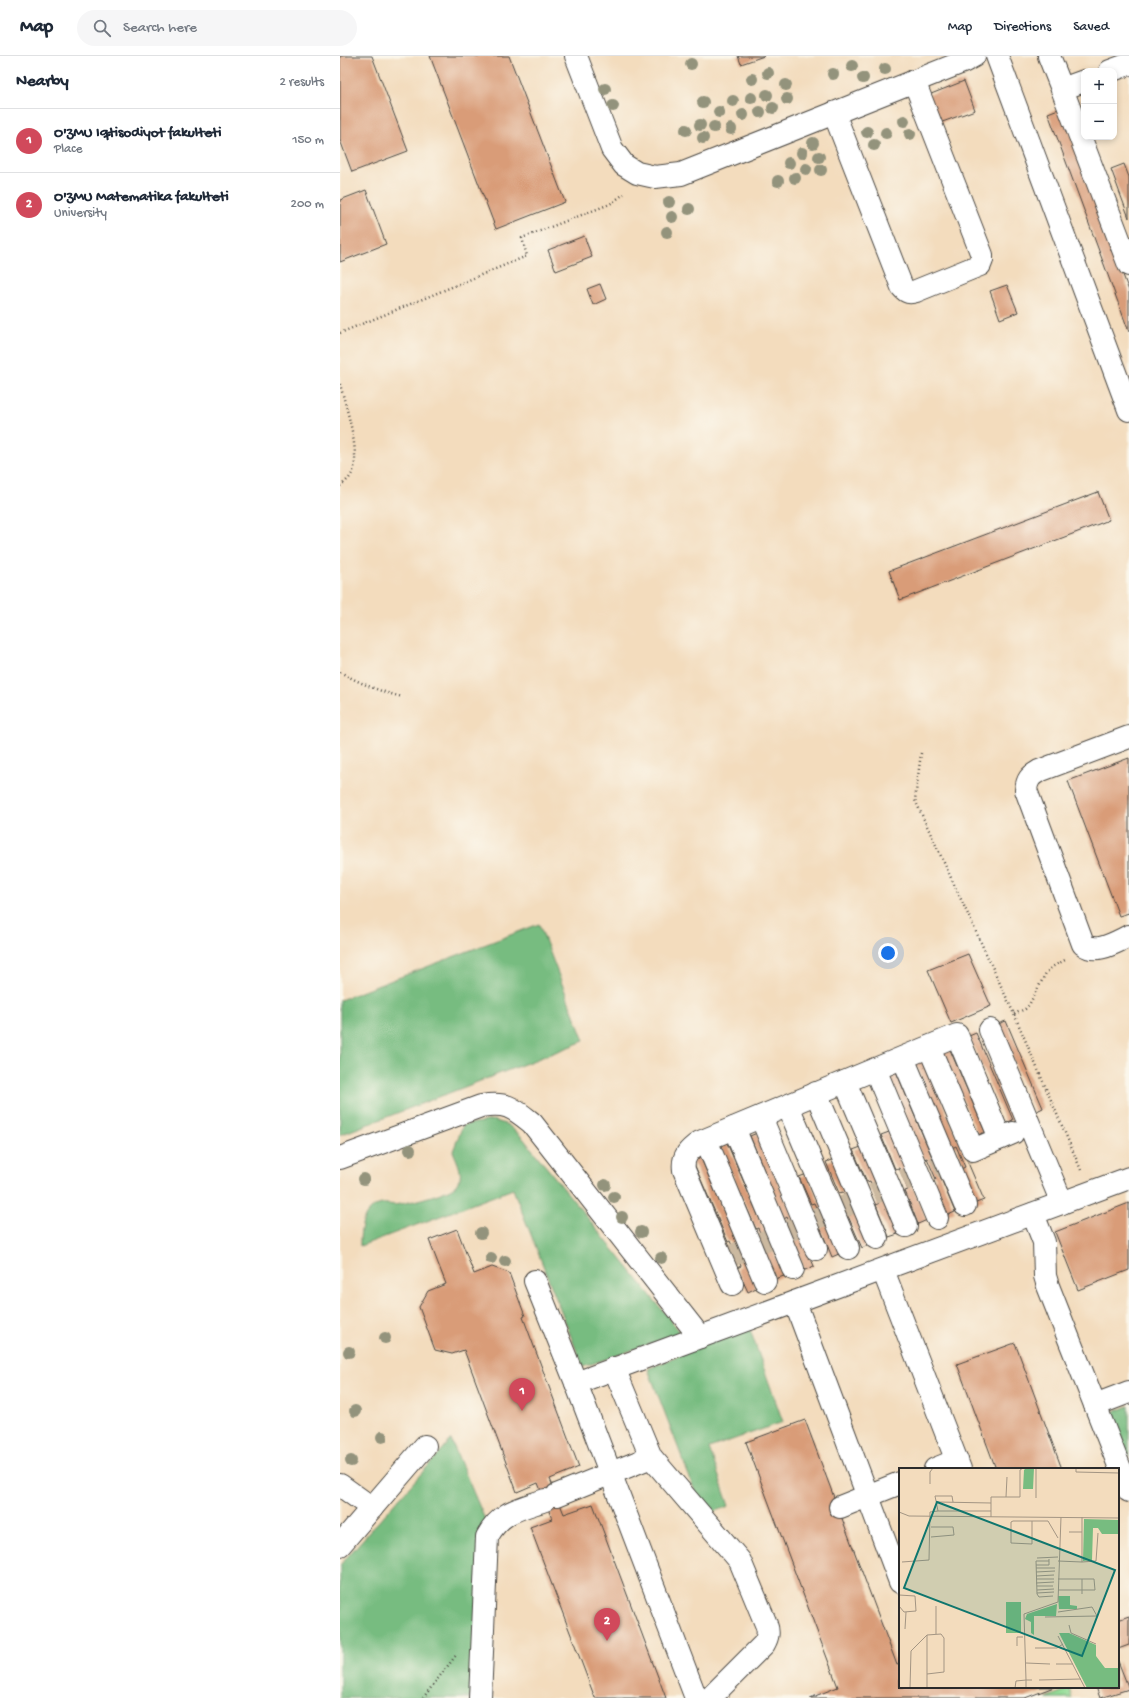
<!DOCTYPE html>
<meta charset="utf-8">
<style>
body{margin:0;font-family:"Gochi Hand",sans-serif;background:#f6f6f7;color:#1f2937}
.controls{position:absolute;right:12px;top:12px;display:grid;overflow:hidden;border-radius:8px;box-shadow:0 2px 6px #0003}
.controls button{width:36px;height:36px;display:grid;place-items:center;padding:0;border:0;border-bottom:1px solid #e0e1e3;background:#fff;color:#1f2937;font:20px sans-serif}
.you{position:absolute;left:548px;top:897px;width:14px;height:14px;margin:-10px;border:3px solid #fff;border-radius:50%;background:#1a73e8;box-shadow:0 0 0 6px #1a73e833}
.badge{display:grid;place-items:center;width:26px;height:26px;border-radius:50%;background:#d1495b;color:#fff;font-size:13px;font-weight:700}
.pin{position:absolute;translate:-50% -33px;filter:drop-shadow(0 1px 2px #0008)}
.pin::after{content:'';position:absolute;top:21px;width:14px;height:12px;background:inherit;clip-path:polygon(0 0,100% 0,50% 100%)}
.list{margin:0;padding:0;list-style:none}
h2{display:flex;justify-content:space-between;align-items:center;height:52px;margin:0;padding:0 16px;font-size:17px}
h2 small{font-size:13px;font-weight:400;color:#747a83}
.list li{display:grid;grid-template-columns:26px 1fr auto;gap:12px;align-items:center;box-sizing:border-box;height:64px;padding:0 16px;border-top:1px solid #e0e1e3}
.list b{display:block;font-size:15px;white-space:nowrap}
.list p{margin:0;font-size:13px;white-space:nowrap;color:#747a83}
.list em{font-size:13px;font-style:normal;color:#747a83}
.icon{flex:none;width:22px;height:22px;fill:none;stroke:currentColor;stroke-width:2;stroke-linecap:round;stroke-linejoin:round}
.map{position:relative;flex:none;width:789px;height:1642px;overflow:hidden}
header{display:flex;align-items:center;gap:24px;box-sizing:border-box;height:56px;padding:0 20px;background:#fff;border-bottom:1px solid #e0e1e3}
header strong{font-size:19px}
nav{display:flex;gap:22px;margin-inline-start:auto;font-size:14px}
.search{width:280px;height:36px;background:#f6f6f7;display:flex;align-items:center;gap:10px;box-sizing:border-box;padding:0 14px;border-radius:22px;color:#747a83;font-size:15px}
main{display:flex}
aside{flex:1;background:#fff}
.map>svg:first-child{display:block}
.green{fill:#94dd98;stroke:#608462}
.forest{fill:#77bc80;stroke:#517456}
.building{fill:#d99c78}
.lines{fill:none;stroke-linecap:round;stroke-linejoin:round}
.minor-tunnel{stroke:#cbb9a0;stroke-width:22;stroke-dasharray:22 11;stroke-linecap:butt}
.minor-casing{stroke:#494641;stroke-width:24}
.path{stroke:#494641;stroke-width:2.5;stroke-dasharray:1 3;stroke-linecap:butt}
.minor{stroke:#fff;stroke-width:22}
.tree{fill:#93937c}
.inset-road{fill:none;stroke:#a39583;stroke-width:1}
.view{fill:#0f766e;fill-opacity:0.15;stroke:#0f766e;stroke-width:2}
.inset-edge{fill:none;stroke:#2b2b2b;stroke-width:2}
</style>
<header>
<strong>Map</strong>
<div class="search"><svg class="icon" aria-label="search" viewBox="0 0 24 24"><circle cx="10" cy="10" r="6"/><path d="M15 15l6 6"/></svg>Search here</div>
<nav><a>Map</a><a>Directions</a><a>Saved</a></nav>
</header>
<main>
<aside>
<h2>Nearby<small>2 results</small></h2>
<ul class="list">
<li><span class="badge">1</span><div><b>O'zMU Iqtisodiyot fakulteti</b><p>Place</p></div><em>150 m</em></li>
<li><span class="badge">2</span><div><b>O'zMU Matematika fakulteti</b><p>University</p></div><em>200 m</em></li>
</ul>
</aside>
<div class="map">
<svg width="789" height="1642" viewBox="0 0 789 1642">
<rect width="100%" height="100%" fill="#fbf7ec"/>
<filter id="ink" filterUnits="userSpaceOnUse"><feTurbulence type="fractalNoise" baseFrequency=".025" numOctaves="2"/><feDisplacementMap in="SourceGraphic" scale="8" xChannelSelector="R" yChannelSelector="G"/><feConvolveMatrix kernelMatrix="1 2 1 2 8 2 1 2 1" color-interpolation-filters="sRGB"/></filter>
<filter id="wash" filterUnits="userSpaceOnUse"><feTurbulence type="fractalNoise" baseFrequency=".012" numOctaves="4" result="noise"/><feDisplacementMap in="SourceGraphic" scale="16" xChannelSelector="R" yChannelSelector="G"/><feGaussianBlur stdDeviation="0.9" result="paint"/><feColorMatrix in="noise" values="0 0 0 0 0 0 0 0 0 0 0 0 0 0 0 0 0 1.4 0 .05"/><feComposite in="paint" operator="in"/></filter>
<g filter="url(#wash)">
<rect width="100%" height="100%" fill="#f3dcbd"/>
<path class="green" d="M729,1633L732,1642H706Z"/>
<g class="forest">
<path d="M199,868L244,985L0,1079V944Z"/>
<path d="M153,1064L168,1069L182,1081L341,1277L243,1311L173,1133L20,1190C20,1173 22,1152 42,1148C48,1147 54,1150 60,1148C72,1146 107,1137 115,1130C117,1128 119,1124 120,1122C122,1114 116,1103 113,1095L123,1069Z"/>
<path d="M408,1268L443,1366L369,1392L389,1450L364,1459L308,1313Z"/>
<path d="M789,1350V1401L771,1357Z"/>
<path d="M111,1384L147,1468L130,1642H0V1509Z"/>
</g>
<g id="blocks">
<g class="building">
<path d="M0,0H32L68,95L12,116L0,84Z"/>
<path d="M90,0H169L225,146L156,173Z"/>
<path d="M398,0H424L401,8Z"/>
<path d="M624,25L635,54L597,68L586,40Z"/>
<path d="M721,52L789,235V276L708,57Z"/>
<path d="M784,108L789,121V162L771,113Z"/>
<path d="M26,134L46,188L0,206V144Z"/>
<path d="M244,180L252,201L216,215L208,194Z"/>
<path d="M260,228L266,243L253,249L247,233Z"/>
<path d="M667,229L678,256L660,263L650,235Z"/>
<path d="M758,436L769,464L560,544L549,515Z"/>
<path d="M789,702V857L779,860L728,725Z"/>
<path d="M628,898L651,950L611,967L588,914Z"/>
<path d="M666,965L703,1052L695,1056L658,968Z"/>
<path d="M636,977L673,1064L666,1067L629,980Z"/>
<path d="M608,989L645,1076L638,1079L601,992Z"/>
<path d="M583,1002L644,1144L636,1147L621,1113L625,1111L616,1090L612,1092L575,1005Z"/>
<path d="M555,1013L615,1156L608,1159L593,1124L596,1123L587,1102L584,1103L547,1017Z"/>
<path d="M549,1076L587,1164L578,1168L565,1135L568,1134L559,1112L555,1113L541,1079Z"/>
<path d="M417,1077L474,1210L465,1214L452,1184L456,1182L447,1161L444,1163L410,1080Z"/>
<path d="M387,1087L444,1220L435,1223L424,1195L427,1193L418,1172L416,1173L380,1090Z"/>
<path d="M521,1091L558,1178L549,1181L536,1149L539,1147L530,1125L527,1126L513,1094Z"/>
<path d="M360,1100L416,1232L408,1236L397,1212L401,1210L390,1185L388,1186L352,1103Z"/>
<path d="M494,1103L530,1188L522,1192L508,1160L512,1158L503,1136L499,1137L486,1106Z"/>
<path d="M467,1118L501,1197L492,1201L480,1171L484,1169L474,1147L471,1148L459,1121Z"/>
<path d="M789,1147V1214L738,1234L715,1176Z"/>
<path d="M117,1173L134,1218L152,1211L169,1217L185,1260L183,1261L239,1411L210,1423L224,1458L253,1448L326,1642H255L190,1471L212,1463L198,1427L177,1436L124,1294L112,1298L95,1294L79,1251L88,1235L106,1228L89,1184Z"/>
<path d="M675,1287L722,1413H656L617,1308Z"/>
<path d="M465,1364L557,1609L560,1608V1631H714L685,1642H470L498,1631L406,1386Z"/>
<path d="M789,1560V1589L778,1593V1564Z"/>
<path d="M778,1605L789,1633L760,1642L756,1631H778Z"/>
</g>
</g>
</g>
<g filter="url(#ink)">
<use href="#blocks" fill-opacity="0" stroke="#494641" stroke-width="1"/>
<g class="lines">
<path class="minor-tunnel" d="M382,1204L633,1094"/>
<defs>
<g id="minor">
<path d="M236,0L272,93L284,109L297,117L315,121L341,118L625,5L634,0"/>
<path d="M657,0L789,354"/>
<path d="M709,0L722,33L744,25"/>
<path d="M770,15L789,8"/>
<path d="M722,33L789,209"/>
<path d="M494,57L562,231C567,237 570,237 576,235L640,209L642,204V199L574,25"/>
<path d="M789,681L699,715C690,720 687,724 686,734L743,888C756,899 776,886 789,880"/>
<path d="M650,974L722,1147"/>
<path d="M589,991L633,1094L673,1077"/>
<path d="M563,1002L625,1149"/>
<path d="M535,1013L597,1162"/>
<path d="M505,1026L566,1170"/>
<path d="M476,1037L537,1182"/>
<path d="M448,1050L508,1192"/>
<path d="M421,1061L476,1193"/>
<path d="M394,1072L453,1213"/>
<path d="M366,1084L425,1225"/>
<path d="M0,1102L141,1050C167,1046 172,1051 192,1067L360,1281L789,1122"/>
<path d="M693,1158L704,1186L705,1220L708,1230L755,1349L789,1336"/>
<path d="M543,1214L620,1413"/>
<path d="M195,1225L236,1327L356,1642"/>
<path d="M392,1228L344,1114C342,1100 349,1094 360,1086L617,979L660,1082"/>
<path d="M455,1246L560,1526"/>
<path d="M274,1312L311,1401L400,1505L426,1568C429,1576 428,1581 424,1588L370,1642"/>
<path d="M236,1327L360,1281"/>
<path d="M755,1349L789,1435"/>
<path d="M595,1413L617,1404"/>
<path d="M0,1429L32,1452"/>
<path d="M217,1439L311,1401"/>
<path d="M500,1451L560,1427"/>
<path d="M0,1489L85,1390"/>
<path d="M140,1642L147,1481C161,1455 179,1453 205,1444"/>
</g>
</defs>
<use href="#minor" class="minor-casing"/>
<g class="path">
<path d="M0,277L187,200L182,182L270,148L284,138"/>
<path d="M0,328C5,348 23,402 11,419C9,423 4,427 0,430"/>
<path d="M0,616C20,627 40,636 63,641"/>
<path d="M581,697L575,744L674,958L741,1114"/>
<path d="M674,958L685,953L689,949L706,917L712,911L725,904"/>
<path d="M83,1642L117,1598"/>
</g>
<use href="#minor" class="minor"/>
</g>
<g class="tree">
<circle cx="351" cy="8" r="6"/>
<circle cx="512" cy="10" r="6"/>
<circle cx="545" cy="13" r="6"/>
<circle cx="428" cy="17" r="6"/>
<circle cx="493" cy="18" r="6"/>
<circle cx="523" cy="22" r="6"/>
<circle cx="412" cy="23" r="6"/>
<circle cx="446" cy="29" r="6"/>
<circle cx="265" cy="33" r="6"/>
<circle cx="427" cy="39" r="6"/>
<circle cx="411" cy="42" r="6"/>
<circle cx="447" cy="43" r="6"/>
<circle cx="393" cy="45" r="6"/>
<circle cx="363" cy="46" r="6"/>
<circle cx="273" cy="50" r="6"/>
<circle cx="433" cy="52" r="6"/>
<circle cx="379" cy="56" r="6"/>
<circle cx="420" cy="56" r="6"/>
<circle cx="403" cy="59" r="6"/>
<circle cx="564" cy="65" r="6"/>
<circle cx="360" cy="69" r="6"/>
<circle cx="374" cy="71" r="6"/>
<circle cx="391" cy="73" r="6"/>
<circle cx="346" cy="74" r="6"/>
<circle cx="527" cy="76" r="6"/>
<circle cx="546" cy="77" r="6"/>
<circle cx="570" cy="78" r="6"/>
<circle cx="363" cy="82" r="6"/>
<circle cx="473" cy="87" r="6"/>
<circle cx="534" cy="89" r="6"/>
<circle cx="462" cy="97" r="6"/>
<circle cx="479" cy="101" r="6"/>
<circle cx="449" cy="107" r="6"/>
<circle cx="466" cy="113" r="6"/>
<circle cx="481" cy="114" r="6"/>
<circle cx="455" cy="122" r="6"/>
<circle cx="438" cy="125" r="6"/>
<circle cx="329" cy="146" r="6"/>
<circle cx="349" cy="153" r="6"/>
<circle cx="332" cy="161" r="6"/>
<circle cx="327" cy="176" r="6"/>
<circle cx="70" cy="1094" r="6"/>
<circle cx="24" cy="1123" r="6"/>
<circle cx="265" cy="1129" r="6"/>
<circle cx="274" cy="1141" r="6"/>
<circle cx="282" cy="1161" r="6"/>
<circle cx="301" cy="1176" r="6"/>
<circle cx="141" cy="1177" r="6"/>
<circle cx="151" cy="1202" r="6"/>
<circle cx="321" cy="1202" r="6"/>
<circle cx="165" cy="1205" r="6"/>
<circle cx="45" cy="1282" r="6"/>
<circle cx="9" cy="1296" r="6"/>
<circle cx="15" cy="1355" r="6"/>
<circle cx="42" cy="1381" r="6"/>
<circle cx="11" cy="1405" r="6"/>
</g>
</g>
<g transform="translate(559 1412)">
<rect width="220" height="220" fill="#f3dcbd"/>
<path d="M127,0H135L134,21H124L125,2ZM185,51L220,52V66H203L199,60H194L193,92L184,93ZM159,128H171V137L178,138V141H160ZM107,134H122V165H107ZM158,136L157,148H135V167L132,165V154L126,151L128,146ZM160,165H170L197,177V188L206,200H220V220H188Z" fill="#77bc80"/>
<path class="inset-road" d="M177,0V4L220,5M31,16V4L34,0M107,29L108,9M137,30V0M39,34L92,35M39,43H92M0,44L10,48L220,50M92,49V29H121V2L124,0M133,53V76L112,75V54L114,53H149M149,53L159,70M32,59H54L55,67L32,69M170,64H183M138,90L159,89M150,93H137L138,126L140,129L154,128M159,93L183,94V49M3,94L30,92L31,44L39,43L36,28H53L54,34M183,94L197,93L199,65M137,97H150V91M137,100H156M137,104L156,103M137,108L155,107M137,111H155M183,111V126M137,115L155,114M138,118H154M138,122L155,121M159,122H196L195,111H159M138,125L155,124M0,127L16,128L17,143L5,144L0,138M146,149L198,148L193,139L159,144M170,157L172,165L197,176M6,161L7,144M37,166V138M28,167V220M159,168L186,220M118,178V169H124M136,180H158L164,176M127,195L151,196M157,196H174M140,212L182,211M11,220L12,183L28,167L42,166L45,170V204L28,206M116,220L117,213L127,212L125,146L159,134L162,49M127,220V212H133"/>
<path class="view" d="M38,34L216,102L183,188L5,120Z"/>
<rect width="220" height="220" class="inset-edge"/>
</g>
</svg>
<div class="controls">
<button>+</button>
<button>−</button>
</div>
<div class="you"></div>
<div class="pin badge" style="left:182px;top:1355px">1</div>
<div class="pin badge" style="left:267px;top:1585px">2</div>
</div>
</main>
